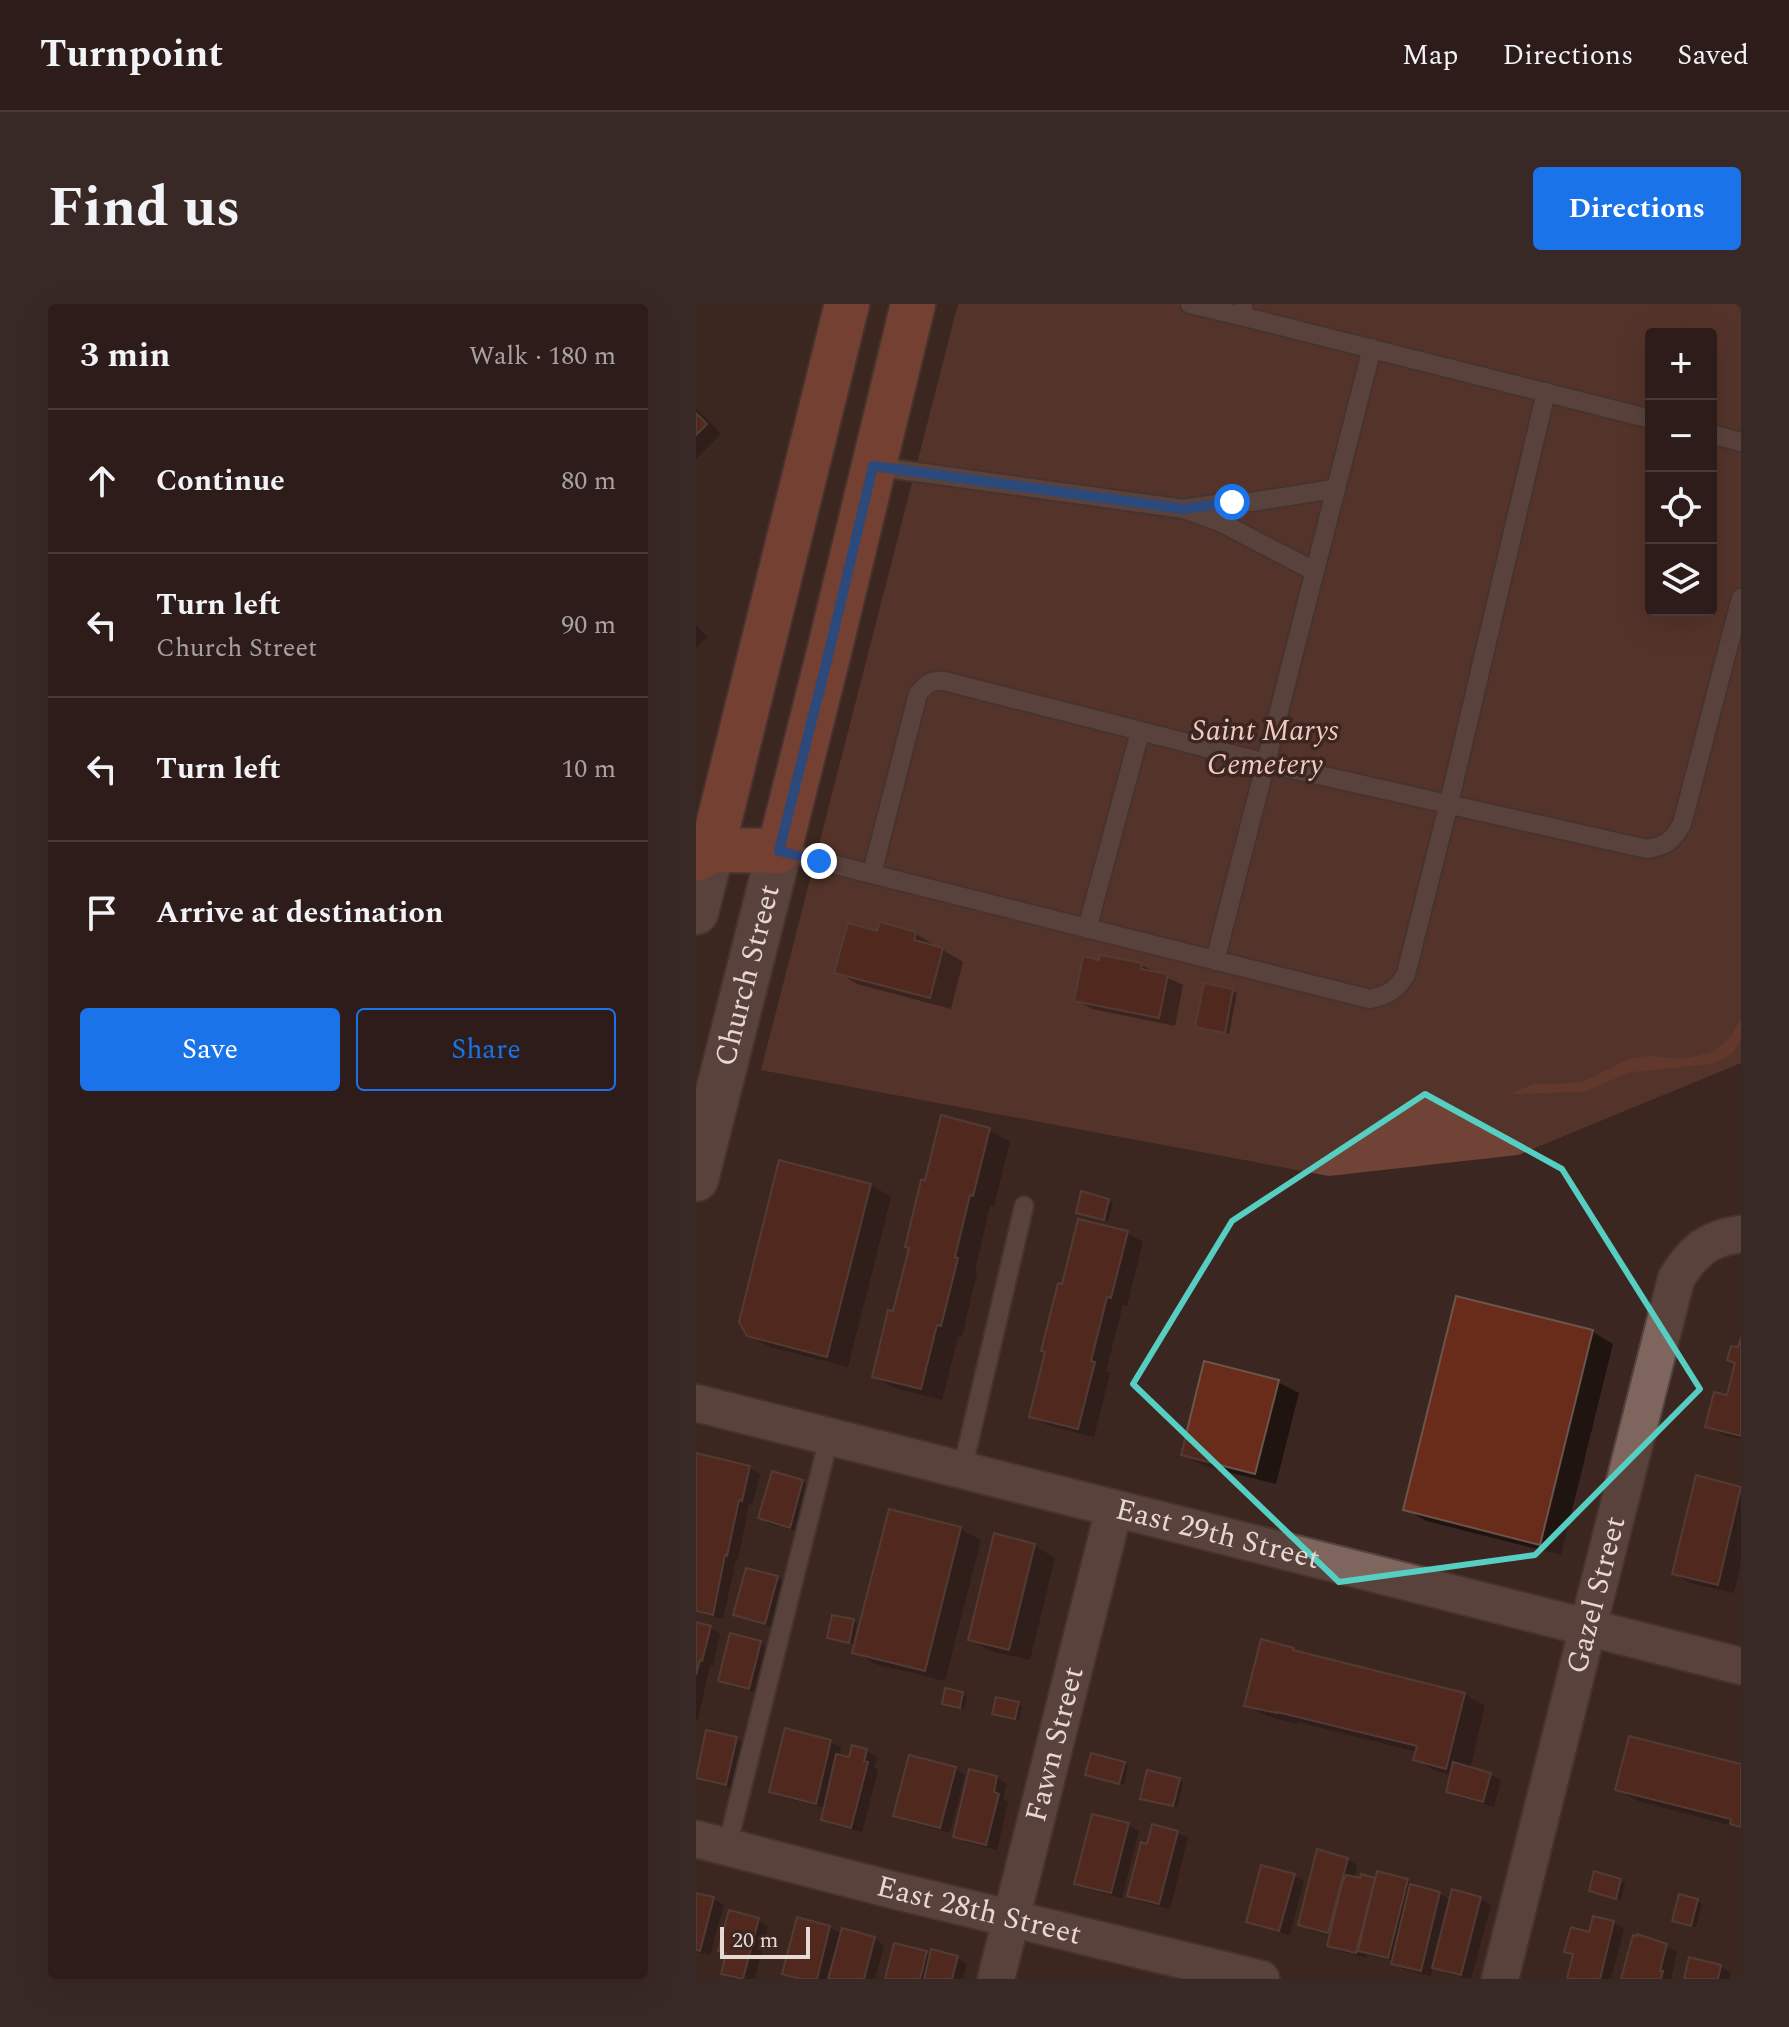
<!DOCTYPE html>
<meta charset="utf-8">
<style>
body{margin:0;font-family:Spectral,serif;background:#392926;color:#f1f3f6}
.controls{position:absolute;right:24px;top:24px;display:grid;overflow:hidden;border-radius:8px;box-shadow:0 8px 32px #0002}
.controls button{width:72px;height:72px;display:grid;place-items:center;padding:0;border:0;border-bottom:2px solid #483a38;background:#2d1c19;color:#f1f3f6;font:40px sans-serif}
.scale{position:absolute;left:24px;bottom:20px;width:90px;box-sizing:border-box;padding-left:8px;border:4px solid #e6d8d4;border-top:0;font-size:22px;line-height:28px;white-space:nowrap;color:#e6d8d4;-webkit-text-stroke:6px #3c2621;paint-order:stroke}
.stop{position:absolute;width:24px;height:24px;margin:-18px;border:6px solid #1a73e8;border-radius:50%;background:#fff}
.stop.end{background:#1a73e8;border-color:#fff;box-shadow:0 2px 8px #0008}
.list{margin:0;padding:0;list-style:none}
h2{display:flex;justify-content:space-between;align-items:center;height:104px;margin:0;padding:0 32px;font-size:34px}
h2 small{font-size:26px;font-weight:400;color:#a7a1a2}
.list li{display:grid;grid-template-columns:52px 1fr auto;gap:24px;align-items:center;box-sizing:border-box;height:144px;padding:0 32px;border-top:2px solid #483a38}
.list b{display:block;font-size:30px;white-space:nowrap}
.list p{margin:0;font-size:26px;white-space:nowrap;color:#a7a1a2}
.list em{font-size:26px;font-style:normal;color:#a7a1a2}
.actions{display:flex;gap:16px;padding:24px 32px}
.actions a{flex:1;padding:18px 0;border:2px solid #1a73e8;border-radius:8px;text-align:center;font-size:28px;color:#1a73e8}
.actions .main{background:#1a73e8;color:#fff}
.icon{flex:none;width:44px;height:44px;fill:none;stroke:currentColor;stroke-width:2;stroke-linecap:round;stroke-linejoin:round}
.map{position:relative;flex:none;width:1045px;height:1675px;overflow:hidden;border-radius:8px}
header{display:flex;align-items:center;gap:48px;box-sizing:border-box;height:112px;padding:0 40px;background:#2d1c19;border-bottom:2px solid #483a38}
header strong{font-size:38px}
nav{display:flex;gap:44px;margin-inline-start:auto;font-size:28px}
.intro{display:flex;align-items:center;justify-content:space-between;box-sizing:border-box;height:192px;padding:0 48px}
h1{margin:0;font-size:56px}
.button{padding:20px 36px;border-radius:8px;background:#1a73e8;color:#fff;font-size:28px;font-weight:700}
main{display:flex;gap:48px;padding:0 48px}
aside{flex:1;background:#2d1c19;border-radius:8px;box-shadow:0 8px 32px #0002}
.map>svg:first-child{display:block}
.green{fill:#714336;fill-rule:evenodd}
.water{fill:#904f3d}
.shadow{fill:#0007}
.building{fill:#692c1b;stroke:#6c544d;stroke-width:2}
.lines{fill:none;stroke-linecap:round;stroke-linejoin:round}
.lane-casing{stroke:#55433f;stroke-width:22}
.street-casing{stroke:#55433f;stroke-width:40}
.secondary-casing{stroke:#55433f;stroke-width:48}
.primary-casing{stroke:#55433f;stroke-width:48}
.lane{stroke:#7e655e;stroke-width:18}
.street{stroke:#7e655e;stroke-width:36}
.secondary{stroke:#7e655e;stroke-width:44}
.primary{stroke:#b66048;stroke-width:44}
.route{stroke:#1a73e8;stroke-width:10}
.marked{fill:none;stroke:#57cec2;stroke-width:6;stroke-linejoin:round}
.labels{text-anchor:middle;dominant-baseline:central;stroke-width:7;stroke-linejoin:round;paint-order:stroke}
.park-label{font-size:30px;font-style:italic;fill:#f2cabe;stroke:#3c2621}
.street-label{font-size:30px;fill:#e6d8d4;stroke:#3c2621}
</style>
<header>
<strong>Turnpoint</strong>
<nav><a>Map</a><a>Directions</a><a>Saved</a></nav>
</header>
<div class="intro"><h1>Find us</h1><a class="button">Directions</a></div>
<main>
<aside>
<h2>3 min<small>Walk · 180 m</small></h2>
<ul class="list">
<li><svg class="icon" aria-label="ahead" viewBox="0 0 24 24"><path d="M12 20V5M6 11l6-6 6 6"/></svg><div><b>Continue</b></div><em>80 m</em></li>
<li><svg class="icon" aria-label="left" viewBox="0 0 24 24"><path d="M17 20v-9H6M10 6l-5 5 5 5"/></svg><div><b>Turn left</b><p>Church Street</p></div><em>90 m</em></li>
<li><svg class="icon" aria-label="left" viewBox="0 0 24 24"><path d="M17 20v-9H6M10 6l-5 5 5 5"/></svg><div><b>Turn left</b></div><em>10 m</em></li>
<li><svg class="icon" aria-label="arrive" viewBox="0 0 24 24"><path d="M6 21V4h12l-3 4 3 4H6"/></svg><div><b>Arrive at destination</b></div></li>
</ul>
<div class="actions"><a class="main">Save</a><a>Share</a></div>
</aside>
<div class="map">
<svg width="1045" height="1675" viewBox="0 0 1045 1675">
<rect width="100%" height="100%" fill="#3c2621"/>
<path class="green" d="M262,0H1045V759L822,851L633,872L65,766ZM955,30H1015V306H955Z"/>
<path class="water" d="M1045,715V736L1037,749L1017,760L935,768L887,788L813,790L838,780L885,779L932,755L951,752L988,755L1017,748L1034,734Z"/>
<g class="shadow">
<path d="M0,104L25,130L0,155Z"/>
<path d="M0,321L11,333L0,344Z"/>
<path d="M185,620L220,630L240,642V644L247,646L267,658L255,705L161,680L141,668L183,630Z"/>
<path d="M404,658L445,661L487,681L479,722L396,705L380,696Z"/>
<path d="M536,687L541,689L533,730L506,725L502,722Z"/>
<path d="M293,826L314,838L298,902H294L279,966L281,968L266,1033L262,1032L246,1096L199,1084L178,1072L198,1010L231,879Z"/>
<path d="M175,881L195,893L152,1063L74,1043L52,1031Z"/>
<path d="M412,896L417,899L412,917L386,910Z"/>
<path d="M431,929L447,938L431,1002L427,1001L410,1067L414,1069L398,1133L351,1121L335,1112Z"/>
<path d="M762,995L897,1028L917,1040L865,1251L730,1217L710,1205Z"/>
<path d="M1045,1041V1135L1027,1131L1012,1122L1032,1093Z"/>
<path d="M582,1078L603,1089L580,1180L508,1162L487,1150Z"/>
<path d="M0,1158L53,1164L64,1170L56,1201L53,1200L42,1256L40,1255L27,1315L0,1308Z"/>
<path d="M77,1169L107,1178L117,1184L104,1228L74,1220L64,1214Z"/>
<path d="M1001,1174L1045,1185V1259L1038,1289L994,1279L978,1270Z"/>
<path d="M264,1225L285,1236L249,1377L179,1360L159,1348L161,1340L138,1336L157,1317L161,1319L158,1336L161,1337Z"/>
<path d="M299,1232L339,1242L359,1254L334,1356L294,1347L274,1335Z"/>
<path d="M81,1274L92,1280L79,1324L50,1316L39,1310Z"/>
<path d="M0,1320L14,1324L24,1330L17,1361L14,1360L2,1416H0Z"/>
<path d="M64,1339L75,1345L64,1389L35,1382L25,1376Z"/>
<path d="M597,1345L605,1350L768,1390L789,1402L774,1465L794,1470L805,1476L798,1503L762,1493L752,1487L756,1471L740,1467L719,1455L721,1448L602,1418V1420L571,1412L550,1401Z"/>
<path d="M251,1387L271,1393L268,1405L253,1401Z"/>
<path d="M322,1400L326,1403L323,1416L298,1410Z"/>
<path d="M40,1435L51,1441L40,1485L11,1478L1,1472Z"/>
<path d="M135,1438L145,1444L143,1453L154,1456L170,1447L181,1453L178,1463L182,1466L166,1528L137,1521L127,1515L129,1504L86,1493L75,1487Z"/>
<path d="M428,1459L432,1462L428,1481L391,1470Z"/>
<path d="M1045,1462V1524L942,1497L921,1485Z"/>
<path d="M259,1465L269,1471L254,1529L210,1517L200,1511Z"/>
<path d="M274,1468L301,1474L311,1480L307,1495L312,1498L301,1546L269,1538L259,1532Z"/>
<path d="M483,1476L487,1478L481,1504L451,1496Z"/>
<path d="M432,1521L443,1527L426,1594L391,1585L380,1579Z"/>
<path d="M481,1529L492,1534L474,1605L443,1597L433,1591L452,1542Z"/>
<path d="M651,1555L661,1561L658,1575L665,1577L666,1573L681,1577H711L721,1582V1584L744,1590L755,1596L784,1595L795,1601L775,1675L748,1669L737,1662L735,1672L707,1665L697,1659V1657L671,1651V1654L644,1647L634,1641L635,1632L614,1626L604,1620Z"/>
<path d="M598,1572L608,1577L594,1631L563,1623L552,1617Z"/>
<path d="M924,1577L929,1580L925,1596L900,1589Z"/>
<path d="M0,1591L17,1595L28,1601L14,1651L0,1648Z"/>
<path d="M984,1592L1006,1599L1000,1623L983,1619Z"/>
<path d="M899,1615L918,1619L928,1625L915,1675H875L879,1652L870,1647L895,1630Z"/>
<path d="M62,1616L72,1622L59,1675H37L27,1669L32,1650L24,1646Z"/>
<path d="M133,1623L146,1631L178,1635L188,1641L179,1675H98L88,1669Z"/>
<path d="M970,1642L981,1648L975,1675H927Z"/>
<path d="M231,1649L236,1652L261,1654L271,1660L267,1675H191Z"/>
<path d="M994,1656L1025,1663L1035,1669L1033,1675H990Z"/>
</g>
<g class="building">
<path d="M0,109L11,120L0,131Z"/>
<path d="M184,618L220,628L218,636L247,644L234,694L138,669L152,619L181,627Z"/>
<path d="M404,651L446,659L445,665L472,670L463,714L378,697L387,652L403,656Z"/>
<path d="M508,679L537,685L529,729L499,723Z"/>
<path d="M245,811L294,824L277,892L274,891L259,953L262,954L245,1022L241,1021L225,1085L176,1073L192,1006L197,1007L213,944L209,943L225,876H229Z"/>
<path d="M83,856L175,880L131,1053L51,1032L43,1018Z"/>
<path d="M385,887L413,895L408,916L380,909Z"/>
<path d="M382,915L432,927L415,994L411,993L395,1057L399,1058L382,1125L333,1113L349,1048L345,1047L362,979L366,980Z"/>
<path d="M760,992L897,1026L844,1241L707,1206Z"/>
<path d="M1045,1033V1132L1009,1123L1018,1088L1031,1091L1039,1059L1031,1056L1035,1042L1042,1043Z"/>
<path d="M508,1057L583,1076L559,1170L485,1151Z"/>
<path d="M0,1149L54,1162L46,1197L43,1196L31,1252L29,1251L17,1311L0,1307Z"/>
<path d="M76,1167L107,1176L94,1224L62,1214Z"/>
<path d="M1000,1171L1045,1183L1022,1281L976,1270Z"/>
<path d="M193,1205L265,1223L229,1367L156,1349Z"/>
<path d="M298,1229L339,1240L313,1346L272,1336Z"/>
<path d="M50,1264L82,1272L69,1320L37,1311Z"/>
<path d="M136,1311L158,1315L153,1339L131,1334Z"/>
<path d="M0,1318L15,1322L6,1357L4,1356L0,1371Z"/>
<path d="M34,1329L65,1337L53,1385L22,1377Z"/>
<path d="M565,1335L598,1344L597,1346L769,1389L750,1465L717,1456L721,1442L581,1408V1409L548,1402Z"/>
<path d="M249,1384L267,1388L264,1404L246,1400Z"/>
<path d="M300,1393L323,1398L319,1415L296,1410Z"/>
<path d="M89,1424L135,1436L120,1500L73,1488Z"/>
<path d="M10,1426L41,1433L30,1481L0,1474Z"/>
<path d="M933,1432L1045,1460V1523L1034,1520L1035,1515L919,1486Z"/>
<path d="M156,1441L171,1445L168,1457L172,1458L155,1524L125,1516L140,1450L153,1453Z"/>
<path d="M395,1449L429,1458L423,1480L389,1471Z"/>
<path d="M213,1451L260,1463L244,1524L197,1512Z"/>
<path d="M757,1458L795,1469L787,1498L750,1488Z"/>
<path d="M273,1465L301,1472L298,1488L303,1490L290,1541L257,1533Z"/>
<path d="M451,1466L484,1474L477,1502L444,1495Z"/>
<path d="M396,1510L433,1519L415,1589L378,1580Z"/>
<path d="M456,1520L482,1527L463,1600L431,1592L445,1538L451,1540Z"/>
<path d="M621,1545L652,1554L632,1629L602,1621Z"/>
<path d="M565,1561L599,1570L583,1627L550,1618Z"/>
<path d="M681,1567L712,1575L692,1654L662,1647Z"/>
<path d="M898,1567L925,1575L920,1595L893,1587Z"/>
<path d="M665,1570L679,1574L660,1649L631,1642L646,1579L650,1571L664,1574Z"/>
<path d="M714,1580L744,1588L725,1667L695,1660Z"/>
<path d="M756,1585L785,1593L765,1671L736,1664Z"/>
<path d="M0,1589L18,1593L4,1647L0,1646Z"/>
<path d="M983,1590L1002,1595L995,1622L976,1617Z"/>
<path d="M33,1606L63,1614L47,1675L25,1670L30,1649L22,1647Z"/>
<path d="M897,1612L918,1617L904,1675H871L877,1650L868,1648L875,1623L893,1628Z"/>
<path d="M101,1613L134,1622L121,1675H104L86,1670Z"/>
<path d="M146,1624L179,1633L168,1675H132Z"/>
<path d="M941,1630L971,1640L964,1667H967L965,1675H925L937,1631L940,1632Z"/>
<path d="M198,1639L231,1647L224,1675H189Z"/>
<path d="M235,1645L262,1652L256,1675H228Z"/>
<path d="M993,1653L1025,1661L1022,1675H988Z"/>
</g>
<g class="lines">
<defs>
<g id="lane">
<path d="M494,0L545,12L547,3"/>
<path d="M545,12L955,115"/>
<path d="M1015,130L1045,138"/>
<path d="M177,162L488,205L524,218L618,267"/>
<path d="M491,204L536,198H555L638,185"/>
<path d="M84,547L674,695C692,691 701,686 710,670L753,499L850,88"/>
<path d="M176,569L222,390C230,380 235,376 248,377L570,459L951,545C970,542 976,537 986,520L1045,294"/>
<path d="M391,625L444,428"/>
<path d="M519,657L676,44"/>
<path d="M266,1167L328,902"/>
<path d="M31,1543L133,1134"/>
</g>
<g id="street">
<path id="s1" d="M0,1099L1045,1362"/>
<path id="s2" d="M0,1535L201,1587L565,1675"/>
<path id="s3" d="M300,1675L418,1205"/>
<path id="s4" d="M804,1675C861,1441 922,1209 980,975C997,947 1012,934 1045,930"/>
</g>
<g id="secondary">
<path d="M0,608L16,546"/>
<path id="s5" d="M0,875L83,547"/>
</g>
<g id="primary">
<path d="M16,546L151,0"/>
<path d="M0,555L16,546L83,547L133,348L217,0"/>
</g>
</defs>
<use href="#lane" class="lane-casing"/>
<use href="#street" class="street-casing"/>
<use href="#secondary" class="secondary-casing"/>
<use href="#primary" class="primary-casing"/>
<use href="#lane" class="lane"/>
<use href="#street" class="street"/>
<use href="#secondary" class="secondary"/>
<use href="#primary" class="primary"/>
</g>
<g class="lines">
<path class="route" d="M123,557L83,547L133,348L177,162L488,205L536,198"/>
</g>
<path d="M0 0H1045V1675H0ZM729,790L866,865L1004,1085L839,1251L643,1278L437,1080L536,917Z" fill="#3c2621" fill-opacity=".55" fill-rule="evenodd"/>
<path class="marked" d="M729,790L866,865L1004,1085L839,1251L643,1278L437,1080L536,917Z"/>
<g class="labels">
<g class="park-label">
<text x="569" y="427">Saint Marys<tspan x="569" dy="34">Cemetery</tspan></text>
</g>
<g class="street-label">
<text stroke="none"><textPath href="#s5" startOffset="210">Church Street</textPath></text>
<text stroke="none"><textPath href="#s1" startOffset="538">East 29th Street</textPath></text>
<text stroke="none"><textPath href="#s4" startOffset="396">Gazel Street</textPath></text>
<text stroke="none"><textPath href="#s3" startOffset="242">Fawn Street</textPath></text>
<text stroke="none"><textPath href="#s2" startOffset="292">East 28th Street</textPath></text>
</g>
</g>
</svg>
<div class="controls">
<button>+</button>
<button>−</button>
<button><svg class="icon" aria-label="locate" viewBox="0 0 24 24"><circle cx="12" cy="12" r="6"/><path d="M12 2v4M12 18v4M2 12h4M18 12h4"/></svg></button>
<button><svg class="icon" aria-label="layers" viewBox="0 0 24 24"><path d="M12 4l9 5-9 5-9-5zM3 14l9 5 9-5"/></svg></button>
</div>
<div class="scale">20 m</div>
<div class="stop" style="left:536px;top:198px"></div>
<div class="stop end" style="left:123px;top:557px"></div>
</div>
</main>
